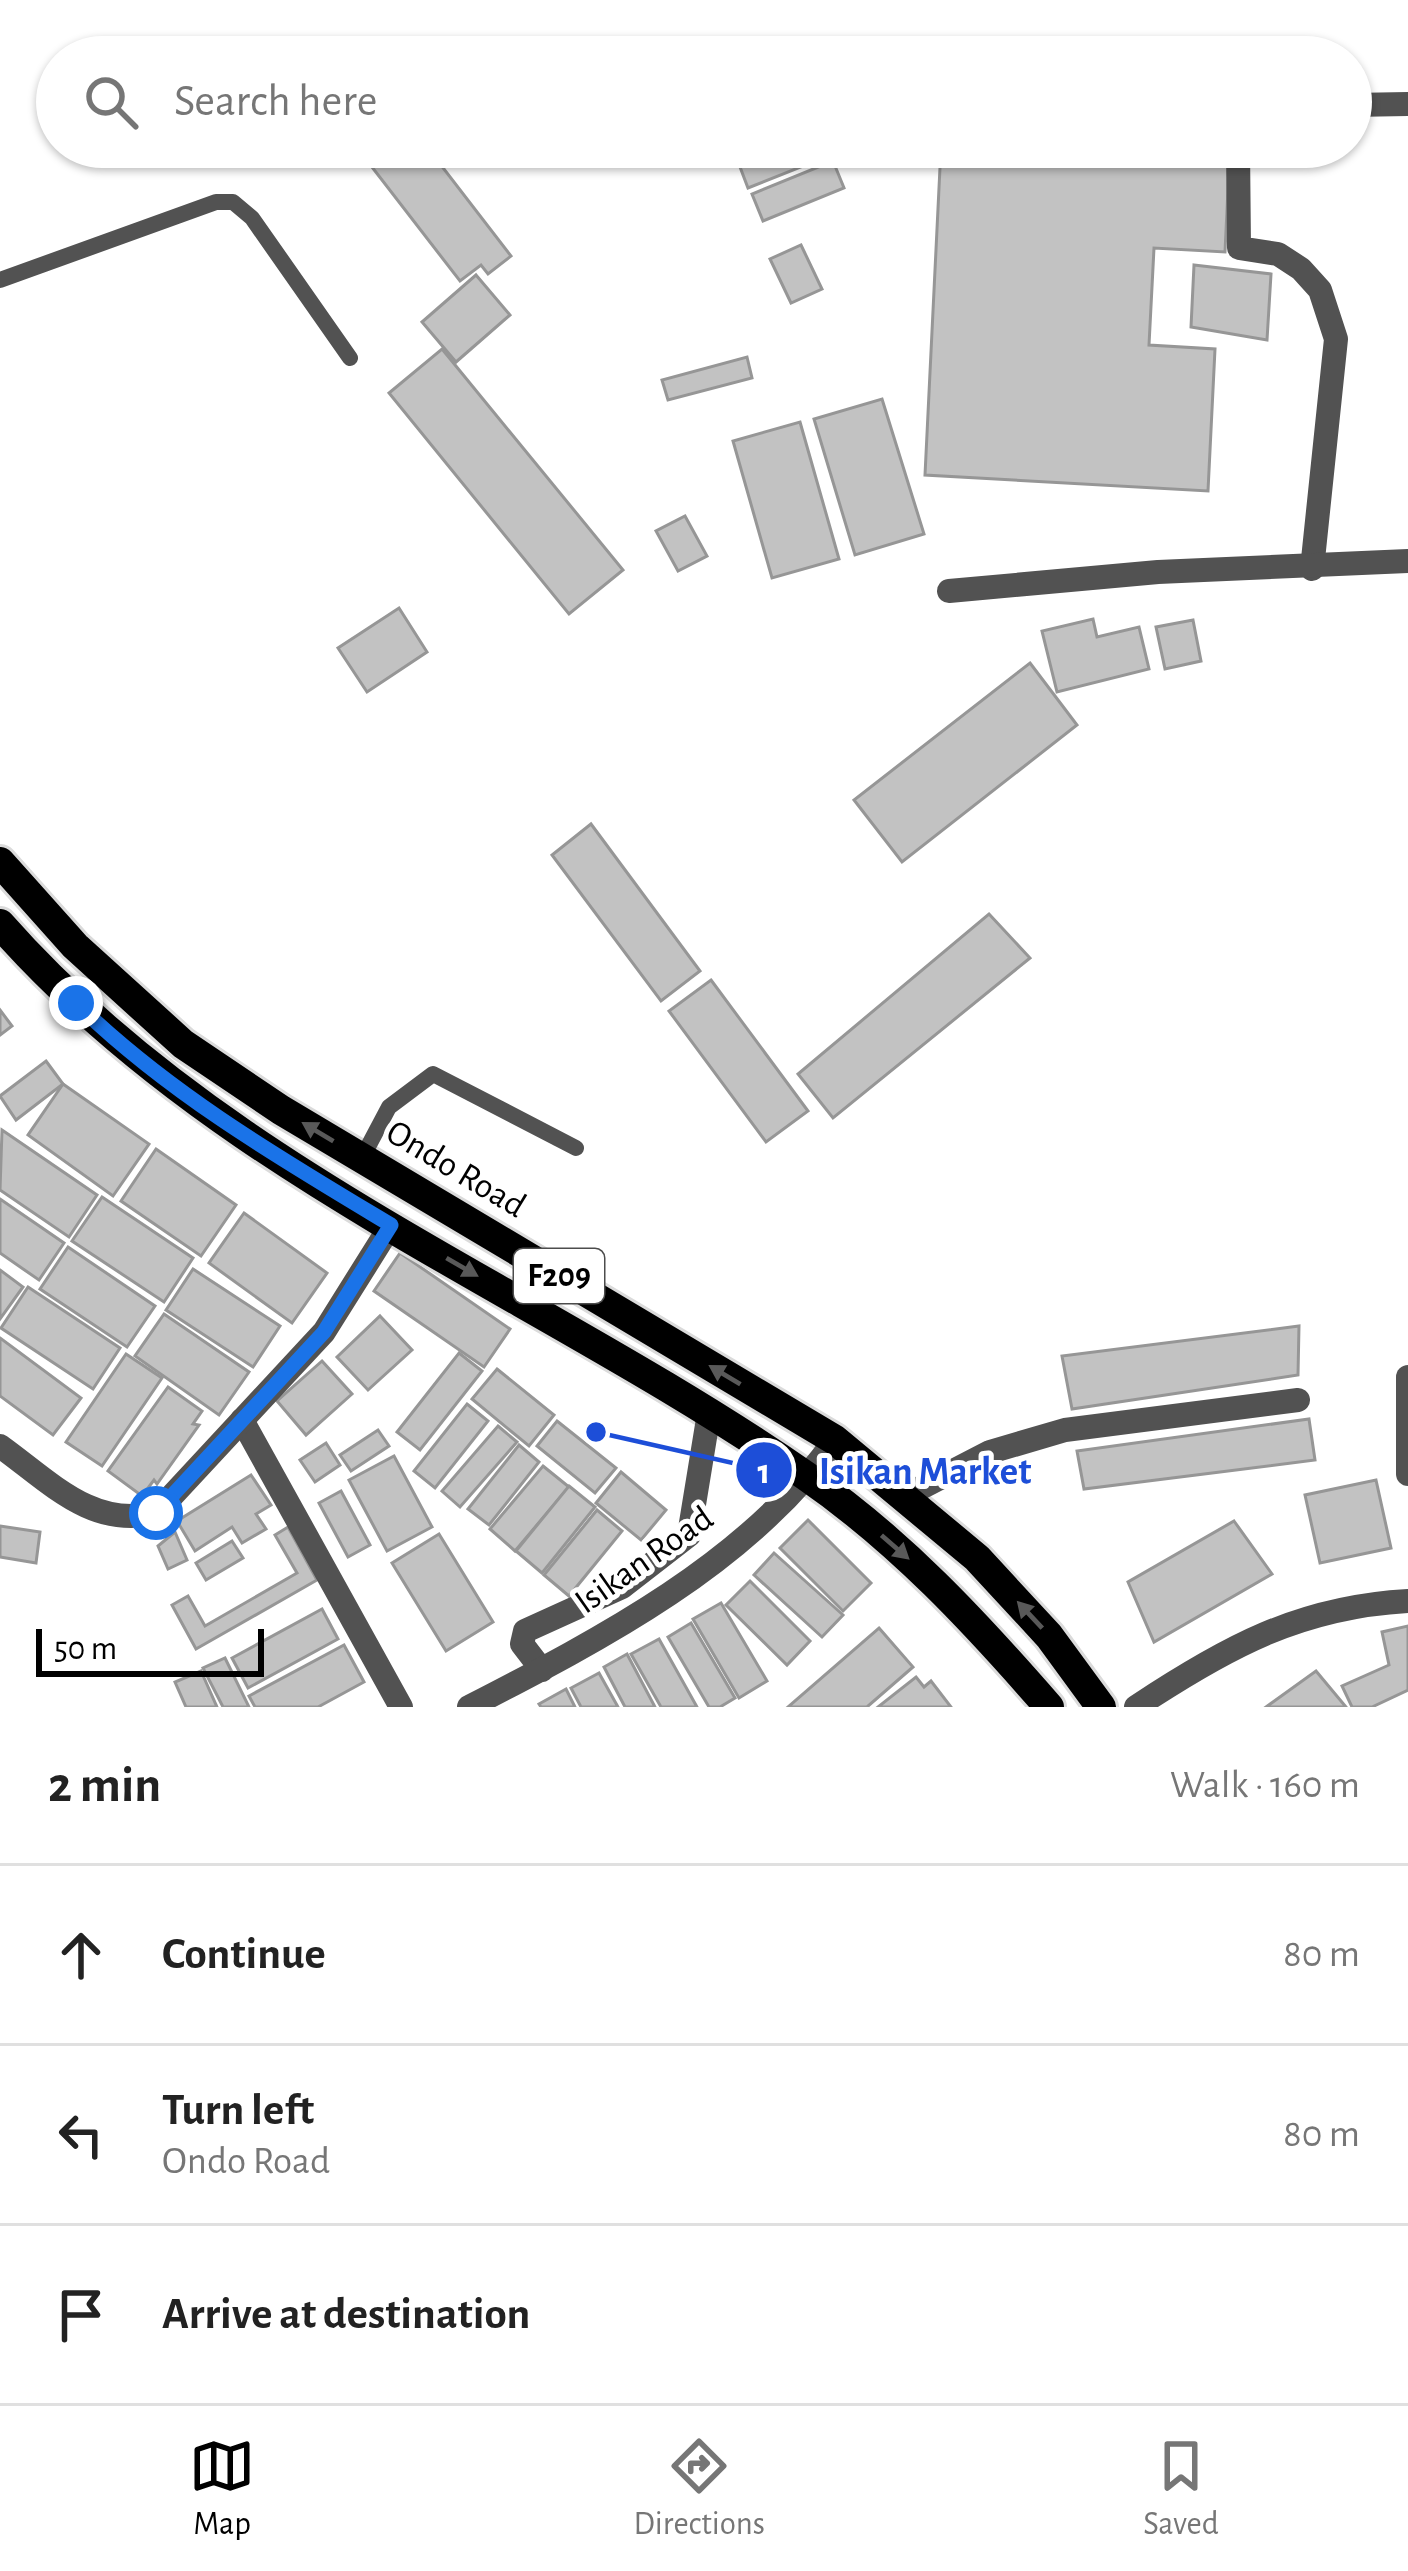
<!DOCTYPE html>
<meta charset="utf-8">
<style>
body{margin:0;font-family:"Alegreya Sans",sans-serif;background:#f6f6f6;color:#222}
.scale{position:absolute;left:36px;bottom:30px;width:228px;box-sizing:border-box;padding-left:12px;border:6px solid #000;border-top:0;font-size:33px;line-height:42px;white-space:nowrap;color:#000;-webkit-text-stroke:9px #fff;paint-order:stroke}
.stop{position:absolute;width:36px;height:36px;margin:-27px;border:9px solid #1a73e8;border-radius:50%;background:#fff}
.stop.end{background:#1a73e8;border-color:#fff;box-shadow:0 3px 12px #0008}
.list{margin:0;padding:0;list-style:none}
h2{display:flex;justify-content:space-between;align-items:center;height:156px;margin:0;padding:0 48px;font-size:51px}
h2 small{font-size:39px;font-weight:400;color:#767676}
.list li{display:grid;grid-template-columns:78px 1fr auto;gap:36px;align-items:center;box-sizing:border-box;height:180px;padding:0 48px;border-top:3px solid #e0e0e0}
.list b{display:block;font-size:45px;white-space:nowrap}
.list p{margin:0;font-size:39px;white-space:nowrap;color:#767676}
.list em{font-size:39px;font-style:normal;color:#767676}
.icon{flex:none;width:66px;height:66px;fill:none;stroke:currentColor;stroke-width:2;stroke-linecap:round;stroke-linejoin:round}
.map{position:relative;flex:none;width:1408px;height:1707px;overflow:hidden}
.search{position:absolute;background:#fff;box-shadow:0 3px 9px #0004;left:36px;right:36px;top:36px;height:132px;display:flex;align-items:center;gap:30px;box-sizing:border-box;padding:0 42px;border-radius:66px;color:#767676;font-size:45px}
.sheet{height:696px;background:#fff}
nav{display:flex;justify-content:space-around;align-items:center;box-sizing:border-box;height:168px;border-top:3px solid #e0e0e0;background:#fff;font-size:33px;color:#767676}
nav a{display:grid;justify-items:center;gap:6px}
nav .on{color:#000}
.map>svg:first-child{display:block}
.building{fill:#c2c2c2;stroke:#969696;stroke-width:3}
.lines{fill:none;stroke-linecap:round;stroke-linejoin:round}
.primary-casing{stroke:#dbdbdb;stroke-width:36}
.lane{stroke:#525252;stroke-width:16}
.street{stroke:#525252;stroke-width:24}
.primary{stroke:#000;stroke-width:30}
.oneway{fill:#595959}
.route{stroke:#1a73e8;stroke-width:15}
.labels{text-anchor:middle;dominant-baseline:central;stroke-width:10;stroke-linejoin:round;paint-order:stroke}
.shield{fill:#fff;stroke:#4c4c4c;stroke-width:3}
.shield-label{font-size:33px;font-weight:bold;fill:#000}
.street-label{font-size:36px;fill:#000;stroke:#fff}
.leader{fill:none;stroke:#1d4ed8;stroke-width:4.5}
.callout-dot{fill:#1d4ed8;stroke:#fff;stroke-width:4.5}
.mark-label{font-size:36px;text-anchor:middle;font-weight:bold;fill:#fff}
.callout-label{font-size:39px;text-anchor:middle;font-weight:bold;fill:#1d4ed8;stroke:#fff;stroke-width:10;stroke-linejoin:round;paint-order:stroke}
</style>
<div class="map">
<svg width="1408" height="1707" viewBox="0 0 1408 1707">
<rect width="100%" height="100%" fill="#fff"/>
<g class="building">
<path d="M380,147H427L511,256L488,274L481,265L460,281L365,158Z"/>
<path d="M768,147H828L831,155L748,188L737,159Z"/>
<path d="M941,147H1230L1225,252L1154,248L1149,345L1215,349L1208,491L925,475Z"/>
<path d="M833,161L844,188L763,221L752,194Z"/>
<path d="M801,245L822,289L791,303L770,259Z"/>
<path d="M1194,265L1271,274L1267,340L1191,327Z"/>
<path d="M476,275L510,315L456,362L422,322Z"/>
<path d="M442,349L623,570L569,614L389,393Z"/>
<path d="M747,357L752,378L668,400L662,380Z"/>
<path d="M882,399L924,534L855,555L814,419Z"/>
<path d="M800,422L839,559L772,578L733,441Z"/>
<path d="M685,516L707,556L678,571L656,531Z"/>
<path d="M399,608L427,652L367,692L338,648Z"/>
<path d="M1093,619L1097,637L1139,627L1149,669L1057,692L1042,631Z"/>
<path d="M1193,620L1201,661L1165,669L1156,627Z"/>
<path d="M1030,663L1077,725L902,862L854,800Z"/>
<path d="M591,824L700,971L661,1001L552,855Z"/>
<path d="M989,914L1030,958L833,1118L798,1074Z"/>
<path d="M711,980L808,1111L766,1142L669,1011Z"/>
<path d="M0,1010L12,1026L0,1035Z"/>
<path d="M46,1061L63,1084L16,1120L0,1096Z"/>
<path d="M63,1084L149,1144L113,1196L28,1135Z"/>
<path d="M2,1130L97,1195L69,1237L0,1190Z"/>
<path d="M156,1149L236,1205L201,1256L121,1201Z"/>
<path d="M102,1197L193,1258L164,1302L72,1241Z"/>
<path d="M0,1199L64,1243L39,1280L0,1253Z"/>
<path d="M244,1213L327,1273L292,1323L209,1263Z"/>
<path d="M68,1247L155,1306L127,1347L40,1289Z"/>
<path d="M400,1253L510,1329L484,1367L374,1291Z"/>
<path d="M193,1269L280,1326L253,1367L166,1310Z"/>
<path d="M0,1270L23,1287L0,1319Z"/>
<path d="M28,1287L120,1348L93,1389L1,1328Z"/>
<path d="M164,1314L249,1372L219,1415L135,1356Z"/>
<path d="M380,1316L412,1350L368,1390L337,1357Z"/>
<path d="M1299,1326L1298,1375L1072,1409L1062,1356Z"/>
<path d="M0,1338L81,1398L53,1435L0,1396Z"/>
<path d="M459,1353L482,1371L420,1450L397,1432Z"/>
<path d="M126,1354L162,1378L102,1466L66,1442Z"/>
<path d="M322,1361L352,1394L306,1435L277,1401Z"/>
<path d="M497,1369L554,1415L529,1446L472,1399Z"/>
<path d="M168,1387L202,1411L193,1424L199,1425L157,1484L154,1480L142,1496L108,1471Z"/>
<path d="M467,1404L488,1421L435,1488L414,1471Z"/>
<path d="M1309,1419L1315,1460L1084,1489L1077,1451Z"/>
<path d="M557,1421L616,1468L595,1493L537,1446Z"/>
<path d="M498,1426L517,1442L460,1507L442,1491Z"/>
<path d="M378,1430L389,1446L351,1471L340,1455Z"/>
<path d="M326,1443L340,1465L315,1482L300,1460Z"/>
<path d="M519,1445L539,1462L489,1525L468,1509Z"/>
<path d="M394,1456L432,1527L387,1551L349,1480Z"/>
<path d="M543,1466L569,1487L515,1551L490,1529Z"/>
<path d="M621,1472L666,1510L641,1540L596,1503Z"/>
<path d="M251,1475L271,1505L256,1514L266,1529L242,1543L232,1527L195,1551L177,1521Z"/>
<path d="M1376,1480L1391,1548L1320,1563L1305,1495Z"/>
<path d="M569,1486L595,1507L542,1573L516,1551Z"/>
<path d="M341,1491L370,1545L348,1557L319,1503Z"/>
<path d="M597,1510L622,1531L569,1596L544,1575Z"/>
<path d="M808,1520L871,1583L843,1611L780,1548Z"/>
<path d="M1234,1521L1272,1574L1154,1642L1128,1582Z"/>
<path d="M0,1526L40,1532L36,1563L0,1557Z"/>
<path d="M288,1527L317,1580L196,1649L172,1605L188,1596L205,1626L297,1573L275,1535Z"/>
<path d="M175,1532L187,1560L168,1569L158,1546Z"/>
<path d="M439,1534L493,1622L446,1651L392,1563Z"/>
<path d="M232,1541L243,1558L206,1580L196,1563Z"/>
<path d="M774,1553L843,1615L822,1637L754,1575Z"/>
<path d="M750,1581L810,1641L787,1665L726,1605Z"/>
<path d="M721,1603L767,1681L739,1698L693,1619Z"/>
<path d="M322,1609L338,1639L248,1688L232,1658Z"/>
<path d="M691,1623L735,1698L720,1707H709L668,1637Z"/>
<path d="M1408,1626V1690L1372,1707H1352L1342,1686L1389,1665L1382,1632Z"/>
<path d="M879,1628L913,1667L867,1707H788Z"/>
<path d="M659,1639L697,1707H661L631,1654Z"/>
<path d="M344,1645L364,1682L318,1707H255L249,1696Z"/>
<path d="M627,1654L655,1707H625L604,1667Z"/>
<path d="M225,1658L249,1707H223L203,1668Z"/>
<path d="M201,1671L217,1707H186L175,1682Z"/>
<path d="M1316,1671L1346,1707H1266Z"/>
<path d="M599,1673L618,1707H581L571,1688Z"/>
<path d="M916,1677L924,1687L931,1681L951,1707H878Z"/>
<path d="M566,1689L575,1707H541L539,1704Z"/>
</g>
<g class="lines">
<defs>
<g id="primary">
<path d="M0,862L75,946L183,1044L281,1110L835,1440L977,1558L1049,1636L1101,1707"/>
<path d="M0,924C218,1172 539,1291 806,1476C899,1540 975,1622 1049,1707"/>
</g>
</defs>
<use href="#primary" class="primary-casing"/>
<g class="lane">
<path d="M0,280L216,202H233L252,218L350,358"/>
<path d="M362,1158L389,1107L433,1074L576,1148"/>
</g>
<g class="street">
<path d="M1351,105L1408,104"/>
<path d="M1238,147L1239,248L1278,254L1301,269L1320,290L1336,339L1312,569"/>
<path d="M949,591L1158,572L1408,561"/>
<path d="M1408,1377V1474"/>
<path d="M242,1420L401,1707"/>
<path d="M0,1446C49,1481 92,1529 156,1513L324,1332L391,1225"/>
<path d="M903,1497L990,1452L1065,1430L1298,1400"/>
<path d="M542,1670L522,1644L525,1631L622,1587L689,1535L709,1413"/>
<path d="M469,1707C599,1640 749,1563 835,1440"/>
<path d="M1136,1707C1225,1648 1299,1607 1408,1601"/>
</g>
<use href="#primary" class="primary"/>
</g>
<defs><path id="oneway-solid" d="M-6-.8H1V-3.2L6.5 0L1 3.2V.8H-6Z" transform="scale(3)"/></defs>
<g class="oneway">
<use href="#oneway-solid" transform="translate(318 1132) rotate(-149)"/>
<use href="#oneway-solid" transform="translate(462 1267) rotate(30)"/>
<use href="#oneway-solid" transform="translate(725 1375) rotate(-149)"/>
<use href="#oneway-solid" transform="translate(895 1547) rotate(41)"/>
<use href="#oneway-solid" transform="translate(1030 1615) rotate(-133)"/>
</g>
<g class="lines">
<path class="route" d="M76,1003C168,1093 281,1159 391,1225L324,1332L156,1513"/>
</g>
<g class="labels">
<rect class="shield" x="514" y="1249" width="90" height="54" rx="9"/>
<g class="shield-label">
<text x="559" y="1276">F209</text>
</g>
<g class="street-label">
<text transform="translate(456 1169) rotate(31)">Ondo Road</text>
<text transform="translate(644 1560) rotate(-35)">Isikan Road</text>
</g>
</g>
<path class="leader" d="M596 1432L764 1470"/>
<g class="callout-dot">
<circle cx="596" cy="1432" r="12"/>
<circle cx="764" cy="1470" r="30"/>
</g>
<g class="mark-label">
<text x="764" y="1483">1</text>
</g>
<g class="callout-label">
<text x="925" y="1484">Isikan Market</text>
</g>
</svg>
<div class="scale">50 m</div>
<div class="stop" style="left:156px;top:1513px"></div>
<div class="stop end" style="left:76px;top:1003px"></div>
<div class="search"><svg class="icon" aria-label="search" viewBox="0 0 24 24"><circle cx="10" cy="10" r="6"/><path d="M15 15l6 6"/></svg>Search here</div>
</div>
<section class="sheet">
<h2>2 min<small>Walk · 160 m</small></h2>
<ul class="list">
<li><svg class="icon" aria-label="ahead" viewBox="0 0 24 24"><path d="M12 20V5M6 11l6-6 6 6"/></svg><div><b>Continue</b></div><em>80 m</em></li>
<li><svg class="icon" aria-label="left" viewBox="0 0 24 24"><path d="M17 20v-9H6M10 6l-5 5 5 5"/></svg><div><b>Turn left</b><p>Ondo Road</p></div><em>80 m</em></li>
<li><svg class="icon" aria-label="arrive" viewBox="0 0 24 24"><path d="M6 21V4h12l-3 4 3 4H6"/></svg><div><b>Arrive at destination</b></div></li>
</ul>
</section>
<nav>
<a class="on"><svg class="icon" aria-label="map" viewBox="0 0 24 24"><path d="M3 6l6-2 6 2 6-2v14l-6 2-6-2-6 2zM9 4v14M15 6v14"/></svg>Map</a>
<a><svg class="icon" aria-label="directions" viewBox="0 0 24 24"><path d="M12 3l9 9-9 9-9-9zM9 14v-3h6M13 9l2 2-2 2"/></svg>Directions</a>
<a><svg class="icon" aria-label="saved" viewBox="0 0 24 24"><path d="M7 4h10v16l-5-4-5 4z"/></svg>Saved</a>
</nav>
